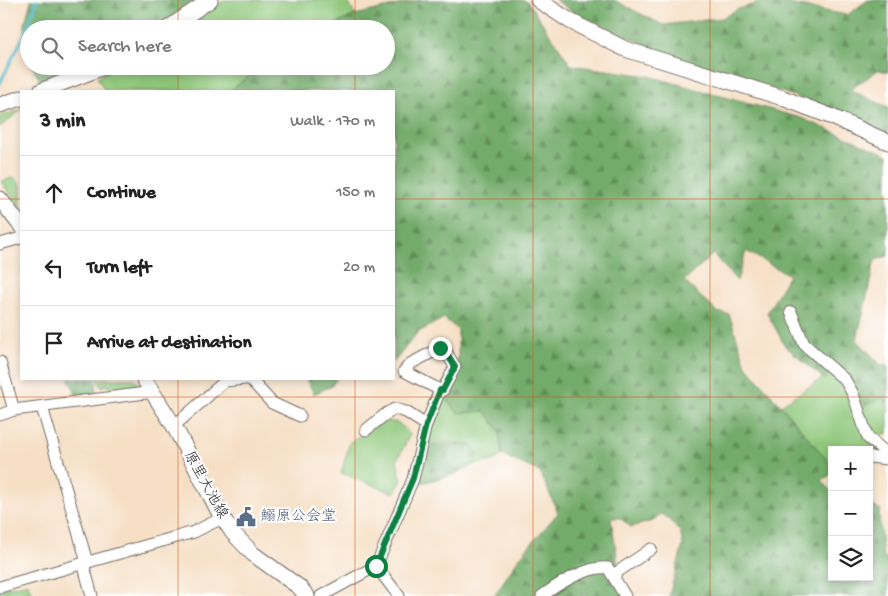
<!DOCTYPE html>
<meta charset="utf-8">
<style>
body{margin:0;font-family:"Gochi Hand","Klee One",sans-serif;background:#f6f6f6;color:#222}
.controls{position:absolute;right:15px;bottom:15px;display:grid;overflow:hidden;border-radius:0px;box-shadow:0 2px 8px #0003}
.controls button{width:45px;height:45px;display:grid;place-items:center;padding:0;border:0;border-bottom:1px solid #e0e0e0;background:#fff;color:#222;font:25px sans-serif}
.stop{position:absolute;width:15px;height:15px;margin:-11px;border:4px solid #0b8043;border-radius:50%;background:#fff}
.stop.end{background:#0b8043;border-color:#fff;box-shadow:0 1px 5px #0008}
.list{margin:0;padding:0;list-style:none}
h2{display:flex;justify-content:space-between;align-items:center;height:65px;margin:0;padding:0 20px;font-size:21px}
h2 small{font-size:16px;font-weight:400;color:#767676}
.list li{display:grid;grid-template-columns:32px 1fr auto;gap:15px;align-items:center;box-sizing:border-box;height:75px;padding:0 20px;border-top:1px solid #e0e0e0}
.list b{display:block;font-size:19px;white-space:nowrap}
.list em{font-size:16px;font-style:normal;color:#767676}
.icon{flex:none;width:28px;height:28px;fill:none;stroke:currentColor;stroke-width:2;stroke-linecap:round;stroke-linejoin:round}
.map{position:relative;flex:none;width:888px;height:596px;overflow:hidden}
.search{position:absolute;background:#fff;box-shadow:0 2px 8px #0003;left:20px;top:20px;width:375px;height:55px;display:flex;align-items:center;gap:12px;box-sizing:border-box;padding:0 18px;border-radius:28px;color:#767676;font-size:19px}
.panel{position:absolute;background:#fff;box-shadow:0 2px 8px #0003;left:20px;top:90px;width:375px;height:290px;border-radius:0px}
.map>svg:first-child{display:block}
.green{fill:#8fc77a;stroke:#5d7952}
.forest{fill:url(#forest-firs);stroke:#4f6c4a}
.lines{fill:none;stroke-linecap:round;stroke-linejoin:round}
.stream{stroke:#4fbacc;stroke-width:3}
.street-casing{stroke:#726a61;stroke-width:13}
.secondary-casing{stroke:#726a61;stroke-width:17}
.street{stroke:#fff;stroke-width:11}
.secondary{stroke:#fff;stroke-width:15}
.route{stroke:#0b8043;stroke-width:6}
.grid{fill:none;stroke:#d5540f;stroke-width:1;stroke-opacity:0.55}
.labels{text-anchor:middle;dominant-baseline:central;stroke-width:4.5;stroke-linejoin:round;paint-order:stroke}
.street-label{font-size:15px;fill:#2b2b2b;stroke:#fff}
.service-label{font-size:15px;fill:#4e5e75;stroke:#fff;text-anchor:start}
</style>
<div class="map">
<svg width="888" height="596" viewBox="0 0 888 596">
<defs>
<pattern id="forest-firs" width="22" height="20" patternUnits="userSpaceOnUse" patternTransform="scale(1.25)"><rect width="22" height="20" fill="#73ac6a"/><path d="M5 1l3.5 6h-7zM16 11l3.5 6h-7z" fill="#5f8c57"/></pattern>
</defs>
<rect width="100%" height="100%" fill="#fff"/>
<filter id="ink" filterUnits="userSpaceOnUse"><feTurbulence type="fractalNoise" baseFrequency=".02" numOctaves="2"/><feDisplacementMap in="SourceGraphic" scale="10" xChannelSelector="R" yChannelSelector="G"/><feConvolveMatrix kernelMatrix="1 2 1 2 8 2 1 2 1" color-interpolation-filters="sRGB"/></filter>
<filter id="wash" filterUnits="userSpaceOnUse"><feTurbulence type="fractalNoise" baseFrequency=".0096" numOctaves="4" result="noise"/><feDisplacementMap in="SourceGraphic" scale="20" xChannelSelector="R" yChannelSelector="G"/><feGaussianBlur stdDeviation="1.12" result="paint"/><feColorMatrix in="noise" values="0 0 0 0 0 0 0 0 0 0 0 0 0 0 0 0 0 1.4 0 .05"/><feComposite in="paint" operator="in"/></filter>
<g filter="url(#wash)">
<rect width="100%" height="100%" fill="#f6dfc5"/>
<g class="green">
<path d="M225,0H347L355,15L325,29H182Z"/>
<path d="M118,66H263L229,91H105L97,77Z"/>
<path d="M21,110L0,127V116Z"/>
<path d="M14,177L21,185V208L1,182Z"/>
<path d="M840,367L862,410L863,406L883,398L888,404V433L880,435L864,427L886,459L869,457V450H832V466L781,405Z"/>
<path d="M98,379H134L144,390L112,394L108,385L101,387Z"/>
<path d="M443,390L450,405L459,413L485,411L499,430L502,455L493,461L473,465L479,454L471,445L447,442L424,446Z"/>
<path d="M382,421C396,421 402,423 410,435L397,460L402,481L394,493L341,473L350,442Z"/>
<path d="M28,583L32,596H0V589Z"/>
</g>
<g class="forest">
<path d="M31,0H195L176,15L152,29H29V61C18,42 26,20 31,0Z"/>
<path d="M419,0H524L528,2L571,65L649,76L801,118L888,155V182L886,190L888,191V256L875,260L857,340L881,365H888V403L883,398L866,405L857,401L840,367L824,379L785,346L767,313L789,275L746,251L737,281L713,254L684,281L717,312L729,314L746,365L832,466V474L822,480L832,493V577H869V504L881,510L879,514L883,558H888V596H669L683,545L680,531L665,516L660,514L653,521L631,527L620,518H611L623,596H494L519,558L558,513L540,472L502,455L499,430L485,411L459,413L450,405L442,383L455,371L458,357V330L444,318L417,333L394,362V91H229L264,66H386V29H325L355,15Z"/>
<path d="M555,0H614L663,25L722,18L738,9L768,0L847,15L868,0H888V72L878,70L850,90L888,107V133L816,103L679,59L578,15Z"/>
<path d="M32,66H76L42,84Z"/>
<path d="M69,379H96V394L77,396Z"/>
<path d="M306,379H337L331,386L314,394Z"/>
<path d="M446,444L471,445L479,454L473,465L455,474L422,483L418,479L423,448Z"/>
</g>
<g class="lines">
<path class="stream" d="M0,83L28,27L37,0"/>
</g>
</g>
<g filter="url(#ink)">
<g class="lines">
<defs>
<g id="street">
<path d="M0,244L21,238"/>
<path d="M791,312L804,344L845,380L853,394L868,438L888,454"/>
<path d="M0,362L14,410"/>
<path d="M250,379L272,403L300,416"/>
<path d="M42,407L87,562"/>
<path d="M0,415L14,410L153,392"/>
<path d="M174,426L225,381L245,379"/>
<path d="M366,430L387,413L395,409L406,412L426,425"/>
<path d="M869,457L888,459"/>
<path d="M83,563L92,596"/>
<path d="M376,566L399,596"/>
<path d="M613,575L651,549"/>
<path d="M0,587L194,532L222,518"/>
<path d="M321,596L376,566L413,479L426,425L440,390H443L455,367L445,350L440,348L410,364L404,371L440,390"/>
<path d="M542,596C558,584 589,565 608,568L625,596"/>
</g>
<g id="secondary">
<path d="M538,0L570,21L625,49L780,97L830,116L888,142"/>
<path d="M167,29L210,0"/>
<path d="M41,91L106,66"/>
<path d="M0,105L21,98"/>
<path d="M0,199L21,226"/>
<path d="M144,379L174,426L220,514L233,533L253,554L299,587L307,596"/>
</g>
</defs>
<use href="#street" class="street-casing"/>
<use href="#secondary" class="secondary-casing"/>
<use href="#street" class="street"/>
<use href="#secondary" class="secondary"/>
</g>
</g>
<g class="lines" filter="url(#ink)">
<path class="route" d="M376,566L413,478L426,425L440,390H443L455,367L445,350L440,348"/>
</g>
<path class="grid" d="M178,0V29M355,0V29M533,0V596M710,0V596M178,66V91M355,66V91M0,199H21M394,199H888M178,379V596M355,379V596M0,397H888"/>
<defs>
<symbol id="civic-bare" viewBox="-9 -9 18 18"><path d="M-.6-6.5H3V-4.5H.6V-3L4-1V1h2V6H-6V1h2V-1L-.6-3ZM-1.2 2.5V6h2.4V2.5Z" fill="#5c6f8a" stroke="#fff" stroke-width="2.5" paint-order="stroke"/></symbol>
</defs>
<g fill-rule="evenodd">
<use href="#civic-bare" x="232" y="503" width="28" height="28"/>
</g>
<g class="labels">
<g class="street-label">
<text transform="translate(205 485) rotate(61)">原里大池線</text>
</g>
<g class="service-label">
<text x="261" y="517">鰯原公会堂</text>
</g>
</g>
</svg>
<div class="controls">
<button>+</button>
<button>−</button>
<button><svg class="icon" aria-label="layers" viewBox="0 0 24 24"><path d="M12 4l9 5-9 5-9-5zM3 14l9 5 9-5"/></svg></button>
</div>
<div class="stop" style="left:376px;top:566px"></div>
<div class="stop end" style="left:440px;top:348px"></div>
<div class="search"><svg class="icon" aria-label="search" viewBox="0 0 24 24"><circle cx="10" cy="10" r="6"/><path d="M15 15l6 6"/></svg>Search here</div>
<section class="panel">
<h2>3 min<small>Walk · 170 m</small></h2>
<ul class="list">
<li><svg class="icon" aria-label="ahead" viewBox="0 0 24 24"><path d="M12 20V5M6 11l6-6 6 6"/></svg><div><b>Continue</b></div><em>150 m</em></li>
<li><svg class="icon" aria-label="left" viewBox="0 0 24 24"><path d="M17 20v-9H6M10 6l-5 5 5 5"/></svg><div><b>Turn left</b></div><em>20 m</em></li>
<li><svg class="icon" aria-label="arrive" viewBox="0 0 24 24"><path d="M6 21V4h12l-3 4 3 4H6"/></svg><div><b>Arrive at destination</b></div></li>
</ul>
</section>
</div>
